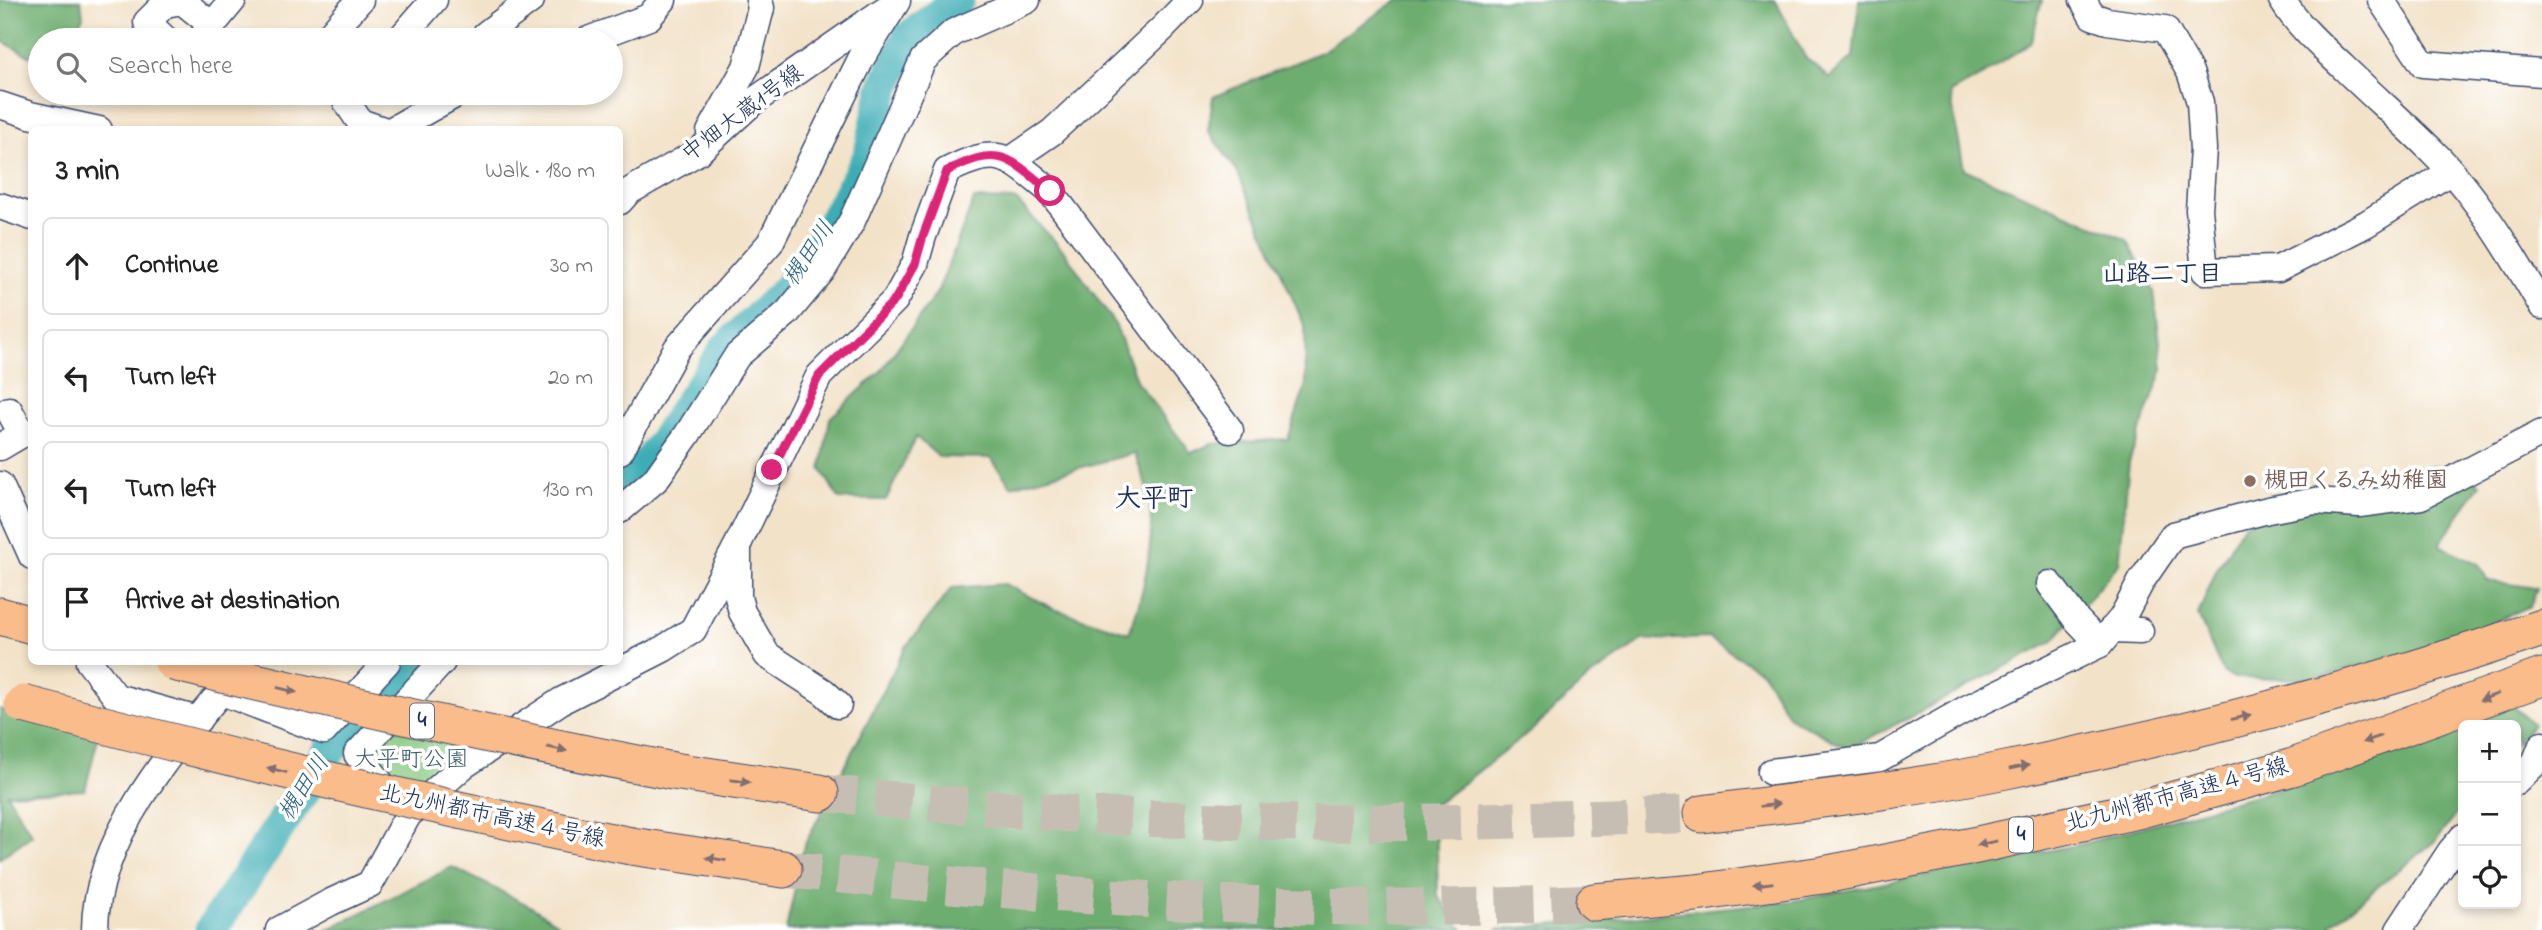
<!DOCTYPE html>
<meta charset="utf-8">
<style>
body{margin:0;font-family:"Indie Flower","Klee One",sans-serif;background:#f6f6f6;color:#222}
.controls{position:absolute;right:21px;bottom:21px;display:grid;overflow:hidden;border-radius:10px;box-shadow:0 4px 10px #0003}
.controls button{width:63px;height:63px;display:grid;place-items:center;padding:0;border:0;border-bottom:2px solid #e0e0e0;background:#fff;color:#222;font:35px sans-serif}
.stop{position:absolute;width:21px;height:21px;margin:-16px;border:5px solid #db2777;border-radius:50%;background:#fff}
.stop.end{background:#db2777;border-color:#fff;box-shadow:0 2px 7px #0008}
.list{margin:0;padding:0;list-style:none}
h2{display:flex;justify-content:space-between;align-items:center;height:91px;margin:0;padding:0 28px;font-size:30px}
h2 small{font-size:23px;font-weight:400;color:#767676}
.list li{display:grid;grid-template-columns:46px 1fr auto;gap:21px;align-items:center;box-sizing:border-box;height:98px;margin:0 14px 14px;padding:0 14px;border:2px solid #e0e0e0;border-radius:10px}
.list b{display:block;font-size:26px;white-space:nowrap}
.list em{font-size:23px;font-style:normal;color:#767676}
.icon{flex:none;width:38px;height:38px;fill:none;stroke:currentColor;stroke-width:2;stroke-linecap:round;stroke-linejoin:round}
.map{position:relative;flex:none;width:2542px;height:930px;overflow:hidden}
.search{position:absolute;background:#fff;box-shadow:0 4px 10px #0003;left:28px;top:28px;width:595px;height:77px;display:flex;align-items:center;gap:18px;box-sizing:border-box;padding:0 24px;border-radius:38px;color:#767676;font-size:26px}
.panel{position:absolute;background:#fff;box-shadow:0 4px 10px #0003;left:28px;top:126px;width:595px;height:539px;border-radius:10px}
.map>svg:first-child{display:block}
.green{fill:#88c981;stroke:#527c70;stroke-width:2}
.forest{fill:#6ead6f;stroke:#446e66;stroke-width:2}
.lines{fill:none;stroke-linecap:round;stroke-linejoin:round}
.river{stroke:#3cadb5;stroke-width:33}
.highway-tunnel{stroke:#c7beb3;stroke-width:37;stroke-dasharray:37 18;stroke-linecap:butt}
.minor-casing{stroke:#3b4a6e;stroke-width:29}
.highway-casing{stroke:#3b4a6e;stroke-width:39}
.minor{stroke:#fff;stroke-width:26}
.highway{stroke:#fabc8b;stroke-width:37}
.highway-bridge-casing{stroke:#3b4a6e;stroke-width:39;stroke-linecap:butt}
.highway-bridge{stroke:#fabc8b;stroke-width:37}
.oneway{fill:#7f6e72}
.route{stroke:#db2777;stroke-width:9}
.education-dot{fill:#8d6e63;stroke:#fff;stroke-width:2.5}
.labels{text-anchor:middle;dominant-baseline:central;stroke-width:7;stroke-linejoin:round;paint-order:stroke}
.shield{fill:#fff;stroke:#5f6d8e;stroke-width:2}
.shield-label{font-size:21px;font-weight:bold;fill:#1b2f5e}
.street-label{font-size:23px;fill:#1b2f5e;stroke:#fff}
.education-label{font-size:23px;font-weight:bold;fill:#785e54;stroke:#fff;text-anchor:start}
.park-label{font-size:23px;fill:#3c5d68;stroke:#fff}
.water-label{font-size:24px;font-style:italic;fill:#286181;stroke:#fff}
.neighbourhood-label{font-size:24px;font-weight:bold;fill:#1b2f5e;stroke:#fff}
.quarter-label{font-size:26px;font-weight:bold;fill:#1b2f5e;stroke:#fff}
</style>
<div class="map">
<svg width="2542" height="930" viewBox="0 0 2542 930">
<rect width="100%" height="100%" fill="#fff"/>
<filter id="ink" filterUnits="userSpaceOnUse"><feTurbulence type="fractalNoise" baseFrequency=".0143" numOctaves="2"/><feDisplacementMap in="SourceGraphic" scale="14" xChannelSelector="R" yChannelSelector="G"/><feConvolveMatrix kernelMatrix="1 2 1 2 8 2 1 2 1" color-interpolation-filters="sRGB"/></filter>
<filter id="wash" filterUnits="userSpaceOnUse"><feTurbulence type="fractalNoise" baseFrequency=".00686" numOctaves="4" result="noise"/><feDisplacementMap in="SourceGraphic" scale="28" xChannelSelector="R" yChannelSelector="G"/><feGaussianBlur stdDeviation="1.57" result="paint"/><feColorMatrix in="noise" values="0 0 0 0 0 0 0 0 0 0 0 0 0 0 0 0 0 1.4 0 .05"/><feComposite in="paint" operator="in"/></filter>
<g filter="url(#wash)">
<rect width="100%" height="100%" fill="#f2e2c8"/>
<path class="green" d="M390,726L479,749L420,789L392,784L376,760L372,748Z"/>
<g class="forest">
<path d="M0,0H81L83,17L69,40H40V57H31L0,40Z"/>
<path d="M1397,0H1775L1805,57L1829,78L1853,57L1859,0H2042L2031,42L1980,77L1950,93L1964,169L2127,240L2154,291L2163,369L2129,462L2119,564L2052,642L1849,749L1789,717L1763,673L1709,638L1643,640L1586,680L1531,731L1436,804L1438,896L1463,930H786L804,846L905,648L952,588L1005,584L1054,609L1129,633C1143,598 1156,538 1149,500C1147,484 1139,468 1135,453L1011,486L991,458L939,457L916,437L886,500L839,499L821,469L830,418L881,371L938,291L974,199L1016,200L1064,251L1116,326L1137,382L1191,453L1211,444L1288,439L1306,384L1305,327L1237,171L1208,131L1213,97L1323,51Z"/>
<path d="M2447,466L2480,484L2439,545L2479,564L2488,581L2537,588L2530,606L2456,640L2313,679L2234,678L2223,672L2198,615L2216,571L2244,524L2320,489L2359,482L2403,468Z"/>
<path d="M2513,705L2533,724L2516,744V725H2463V806L2435,841L2331,924V930H1496L1793,901L2082,844L2305,781Z"/>
<path d="M0,709L99,734L85,790L7,794L32,835L0,858Z"/>
<path d="M452,867L532,907L567,930H327Z"/>
</g>
<g class="lines">
<g class="river">
<path d="M620,486L651,460L726,348L787,290L817,251L869,157L884,88L908,38L958,0"/>
<path d="M211,930L331,749L417,662"/>
</g>
</g>
</g>
<g filter="url(#ink)">
<g class="lines">
<g class="highway-tunnel">
<path d="M820,793C990,809 1161,823 1332,823C1456,823 1579,818 1702,814"/>
<path d="M783,869C1054,897 1322,917 1594,902"/>
</g>
<defs>
<g id="minor">
<path d="M2083,0L2092,16L2107,21L2165,29L2190,72L2200,102L2203,149L2199,210L2205,271L2278,269L2366,224L2450,172"/>
<path d="M2282,0C2298,26 2321,46 2343,67C2373,96 2404,123 2433,152C2475,193 2513,256 2542,306"/>
<path d="M2381,0L2423,64L2542,73"/>
<path d="M166,40L147,22L165,4L182,1L213,26"/>
<path d="M200,40L233,0"/>
<path d="M325,40L360,0"/>
<path d="M399,40L434,0"/>
<path d="M487,40L486,34L531,0"/>
<path d="M588,40L649,17L663,0"/>
<path d="M354,93L346,101L360,122L383,130"/>
<path d="M0,105L30,115L99,130"/>
<path d="M392,130L458,93"/>
<path d="M710,132L746,67L761,8L759,0"/>
<path d="M1011,160L1052,132L1162,29L1190,0"/>
<path d="M620,201L628,192L698,152L754,101L886,9"/>
<path d="M0,206L32,217"/>
<path d="M9,410L22,434"/>
<path d="M0,447L22,434L32,433"/>
<path d="M620,451L677,348L770,243L862,57L897,1"/>
<path d="M0,485L32,556"/>
<path d="M620,510L655,480L687,435L737,356L787,313L822,271L852,221L923,60L954,32L1027,0"/>
<path d="M738,549V597L742,612L767,655L824,692L838,705"/>
<path d="M2050,584L2076,619L2100,644L2122,618L2142,580L2173,535L2268,510L2315,501L2359,504L2421,496L2542,433"/>
<path d="M2111,630L2140,631"/>
<path d="M89,662L116,697L198,720"/>
<path d="M222,692L324,731L387,662"/>
<path d="M1771,772L1880,758L1966,709L2100,644"/>
<path d="M2516,782L2535,763L2542,745"/>
<path d="M393,798L357,754L442,662"/>
<path d="M95,930C95,831 184,736 244,665"/>
<path d="M279,930L331,902L370,884L408,815L463,766L561,701L663,649L693,630L738,544L819,376L895,300L915,264L923,236L947,171C1000,144 1008,157 1050,191L1230,430"/>
<path d="M2399,930L2451,851L2463,837"/>
</g>
<g id="highway">
<path d="M0,616L32,625"/>
<path d="M673,771L820,793"/>
<path d="M1702,814C1804,801 1906,790 2006,770C2187,734 2367,688 2542,628"/>
<path d="M631,846L783,869"/>
<path d="M1594,902L1696,893L1823,875L1968,847L2138,810L2293,767L2542,677"/>
</g>
</defs>
<use href="#minor" class="minor-casing"/>
<use href="#highway" class="highway-casing"/>
<use href="#minor" class="minor"/>
<use href="#highway" class="highway"/>
<defs>
<g id="highway-bridge">
<path d="M173,662C339,703 505,739 673,771"/>
<path d="M23,704C225,757 427,806 631,846"/>
</g>
</defs>
<use href="#highway-bridge" class="highway-bridge-casing"/>
<use href="#highway-bridge" class="highway-bridge"/>
</g>
<defs><path id="oneway-solid" d="M-6-.8H1V-3.2L6.5 0L1 3.2V.8H-6Z" transform="scale(1.75)"/></defs>
<g class="oneway">
<use href="#oneway-solid" transform="translate(287 690) rotate(14)"/>
<use href="#oneway-solid" transform="translate(2489 697) rotate(160)"/>
<use href="#oneway-solid" transform="translate(2241 717) rotate(-14)"/>
<use href="#oneway-solid" transform="translate(2372 739) rotate(161)"/>
<use href="#oneway-solid" transform="translate(557 749) rotate(11)"/>
<use href="#oneway-solid" transform="translate(2019 767) rotate(-12)"/>
<use href="#oneway-solid" transform="translate(277 770) rotate(-166)"/>
<use href="#oneway-solid" transform="translate(740 781) rotate(8)"/>
<use href="#oneway-solid" transform="translate(1770 805) rotate(-7)"/>
<use href="#oneway-solid" transform="translate(1987 843) rotate(168)"/>
<use href="#oneway-solid" transform="translate(716 859) rotate(-171)"/>
<use href="#oneway-solid" transform="translate(1763 884) rotate(172)"/>
</g>
</g>
<g class="lines" filter="url(#ink)">
<path class="route" d="M772,470L819,376L895,300L915,264L923,236L947,171C1000,144 1008,157 1050,191"/>
</g>
<circle class="education-dot" cx="2250" cy="481" r="7"/>
<g class="labels">
<g class="shield">
<rect x="410" y="703.5" width="24" height="35" rx="5"/>
<rect x="2009" y="817.5" width="24" height="35" rx="5"/>
</g>
<g class="shield-label">
<text x="422" y="721">4</text>
<text x="2021" y="835">4</text>
</g>
<g class="street-label">
<text transform="translate(743 114) rotate(-37)">中畑大蔵1号線</text>
<text transform="translate(2177 796) rotate(-15)">北九州都市高速４号線</text>
<text transform="translate(492 817) rotate(12)">北九州都市高速４号線</text>
</g>
<g class="education-label">
<text x="2264" y="481">槻田くるみ幼稚園</text>
</g>
<g class="park-label">
<text x="411" y="760">大平町公園</text>
</g>
<g class="water-label">
<text transform="translate(810 254) rotate(-56)">槻田川</text>
<text transform="translate(305 788) rotate(-57)">槻田川</text>
</g>
<g class="neighbourhood-label">
<text x="2162" y="275">山路二丁目</text>
</g>
<g class="quarter-label">
<text x="1154" y="500">大平町</text>
</g>
</g>
</svg>
<div class="controls">
<button>+</button>
<button>−</button>
<button><svg class="icon" aria-label="locate" viewBox="0 0 24 24"><circle cx="12" cy="12" r="6"/><path d="M12 2v4M12 18v4M2 12h4M18 12h4"/></svg></button>
</div>
<div class="stop" style="left:1050px;top:191px"></div>
<div class="stop end" style="left:772px;top:470px"></div>
<div class="search"><svg class="icon" aria-label="search" viewBox="0 0 24 24"><circle cx="10" cy="10" r="6"/><path d="M15 15l6 6"/></svg>Search here</div>
<section class="panel">
<h2>3 min<small>Walk · 180 m</small></h2>
<ul class="list">
<li><svg class="icon" aria-label="ahead" viewBox="0 0 24 24"><path d="M12 20V5M6 11l6-6 6 6"/></svg><div><b>Continue</b></div><em>30 m</em></li>
<li><svg class="icon" aria-label="left" viewBox="0 0 24 24"><path d="M17 20v-9H6M10 6l-5 5 5 5"/></svg><div><b>Turn left</b></div><em>20 m</em></li>
<li><svg class="icon" aria-label="left" viewBox="0 0 24 24"><path d="M17 20v-9H6M10 6l-5 5 5 5"/></svg><div><b>Turn left</b></div><em>130 m</em></li>
<li><svg class="icon" aria-label="arrive" viewBox="0 0 24 24"><path d="M6 21V4h12l-3 4 3 4H6"/></svg><div><b>Arrive at destination</b></div></li>
</ul>
</section>
</div>
